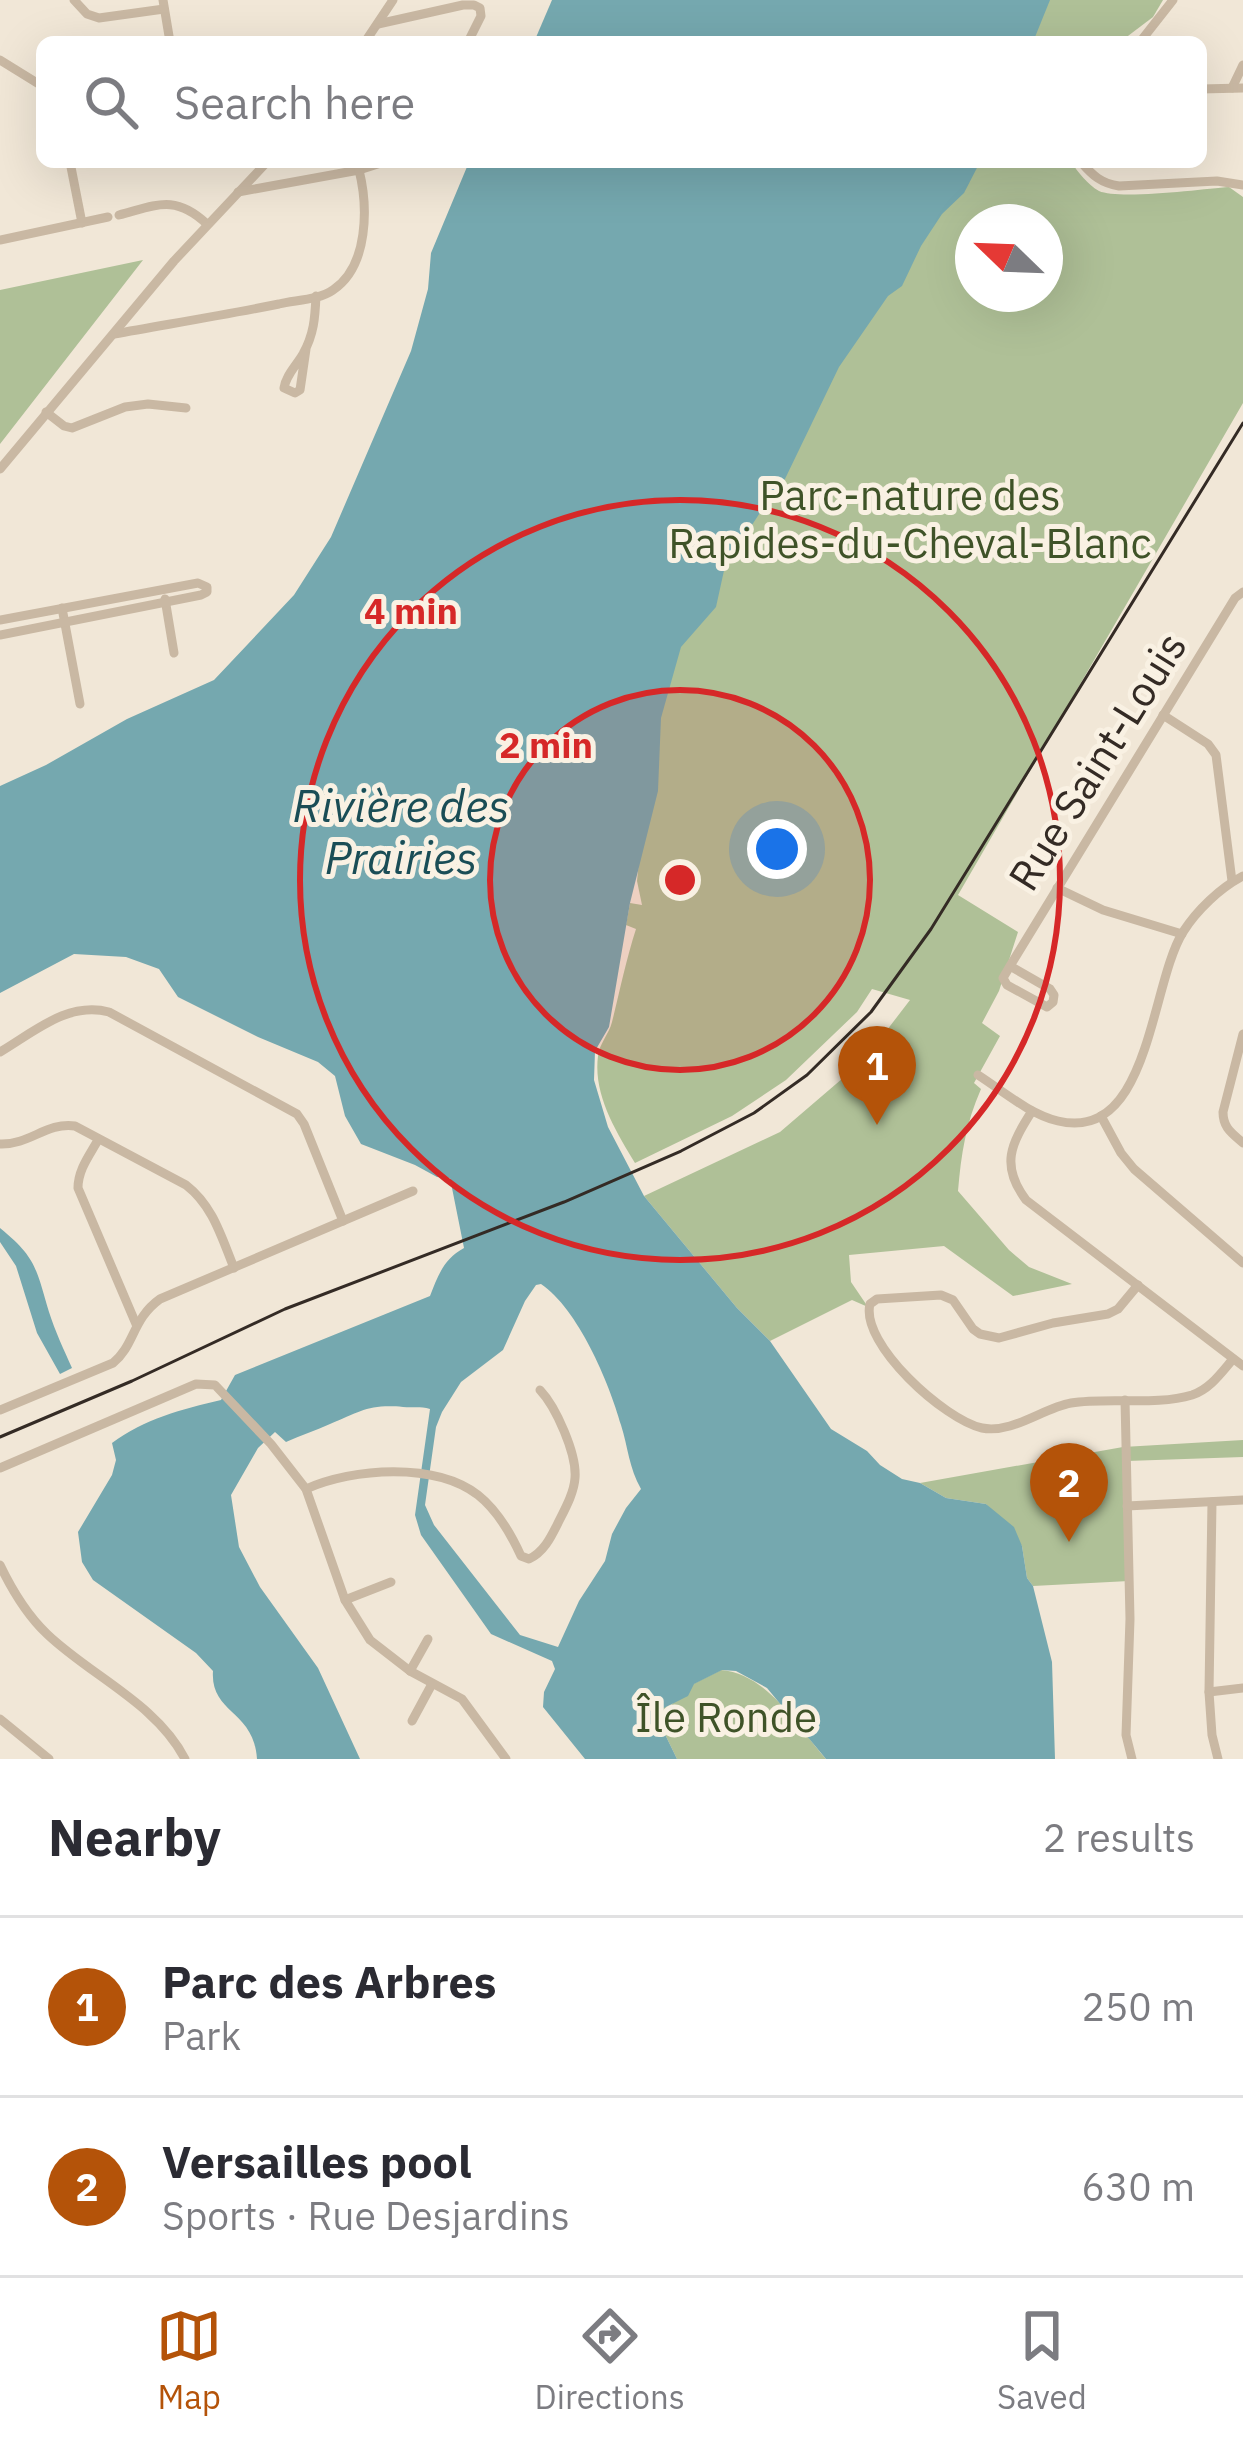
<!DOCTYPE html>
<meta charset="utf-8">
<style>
body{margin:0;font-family:"IBM Plex Sans",sans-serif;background:#f2f2f3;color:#2b2b33}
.compass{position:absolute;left:955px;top:204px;width:108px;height:108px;border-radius:50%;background:#fff;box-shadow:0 12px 48px #0002;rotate:293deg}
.you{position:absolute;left:777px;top:849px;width:42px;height:42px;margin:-30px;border:9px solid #fff;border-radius:50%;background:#1a73e8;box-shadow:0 0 0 18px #1a73e833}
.badge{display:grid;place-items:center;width:78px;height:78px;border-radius:50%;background:#b45309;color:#fff;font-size:39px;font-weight:700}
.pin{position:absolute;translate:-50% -99px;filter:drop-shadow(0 3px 6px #0008)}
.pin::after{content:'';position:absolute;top:63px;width:42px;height:36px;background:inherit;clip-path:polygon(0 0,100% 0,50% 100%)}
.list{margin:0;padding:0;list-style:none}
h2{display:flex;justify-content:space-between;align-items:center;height:156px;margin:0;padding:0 48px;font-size:51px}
h2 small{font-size:39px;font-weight:400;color:#7c7c81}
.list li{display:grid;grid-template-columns:78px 1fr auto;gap:36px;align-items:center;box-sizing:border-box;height:180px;padding:0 48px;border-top:3px solid #e1e1e2}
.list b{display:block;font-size:45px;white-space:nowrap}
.list p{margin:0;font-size:39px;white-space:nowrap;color:#7c7c81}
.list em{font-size:39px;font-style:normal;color:#7c7c81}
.icon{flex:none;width:66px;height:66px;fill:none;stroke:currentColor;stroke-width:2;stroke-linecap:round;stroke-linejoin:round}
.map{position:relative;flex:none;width:1243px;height:1759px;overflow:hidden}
.search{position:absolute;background:#fff;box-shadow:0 12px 48px #0002;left:36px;right:36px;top:36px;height:132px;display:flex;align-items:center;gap:30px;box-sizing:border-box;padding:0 42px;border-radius:18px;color:#7c7c81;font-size:45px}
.sheet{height:516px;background:#fff}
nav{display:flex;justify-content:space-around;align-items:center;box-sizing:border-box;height:168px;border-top:3px solid #e1e1e2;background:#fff;font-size:33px;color:#7c7c81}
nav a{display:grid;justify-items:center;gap:6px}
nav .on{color:#b45309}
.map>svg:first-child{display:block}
.green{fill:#afc097;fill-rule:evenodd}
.water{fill:#75a8af;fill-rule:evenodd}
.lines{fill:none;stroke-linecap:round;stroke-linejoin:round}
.minor{stroke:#c9b8a3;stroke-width:9}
.tram{stroke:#342b25;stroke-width:3}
.ring{fill:none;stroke:#d62828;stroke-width:6}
.labels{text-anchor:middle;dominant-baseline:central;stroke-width:10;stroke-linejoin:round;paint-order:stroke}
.park-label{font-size:42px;fill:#3f5328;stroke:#f9f1e3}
.street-label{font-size:42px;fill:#342b25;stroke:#f9f1e3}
.water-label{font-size:45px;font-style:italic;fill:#1a4d56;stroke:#f9f1e3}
.centre{fill:#d62828;stroke:#f9f1e3;stroke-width:6}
.ring-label{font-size:36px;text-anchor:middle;font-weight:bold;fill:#d62828;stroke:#f9f1e3;stroke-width:10;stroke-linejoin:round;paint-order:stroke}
</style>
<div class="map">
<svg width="1243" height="1759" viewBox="0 0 1243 1759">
<rect width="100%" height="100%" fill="#f1e7d7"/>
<g class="green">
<path d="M904,0H1163L1153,17L1120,42H884Z"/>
<path d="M826,162H1071C1078,172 1088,185 1099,191C1119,200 1203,189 1229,187L1243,197V403L958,895L1018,932L999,991L982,1023L1000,1036L974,1083L981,1089C966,1123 961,1154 958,1191L1009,1250L1029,1267L1072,1284L1013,1296L944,1246L849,1255L851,1282L868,1307L852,1300L770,1341L737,1308L644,1196L780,1132L864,1060L910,1000L872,989L857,1012L786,1080L732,1116L635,1163C616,1131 593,1095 598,1056C599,1044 609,1034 612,1022C620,990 626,960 636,929L626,925L630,903L642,905L637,881L644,810L579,673ZM973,222H1045V294H973Z"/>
<path d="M143,260L0,444V445V290Z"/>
<path d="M1243,1440V1457L1127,1461L1129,1581L1033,1586L1027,1578L1022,1546L986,1504L946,1498L920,1483L1123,1447Z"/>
<path d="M721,1670C768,1674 797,1726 826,1759H677L660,1724L662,1708L671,1705L693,1684Z"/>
</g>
<g class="water">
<path d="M552,0H1050L1033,42H534Z"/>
<path d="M469,162H980L964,193L942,214L921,246L902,286L888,296L839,367L784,481L771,496L725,566L716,607L681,647L661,718L658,791L630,903L609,1027L595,1051L594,1080L608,1127L644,1196L737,1308L770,1341L831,1429L867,1451L880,1465L902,1479L920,1483L946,1498L986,1504L1014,1527L1022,1546L1027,1578L1033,1586L1052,1662L1055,1759H826L767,1688L736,1671L722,1670L694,1684L688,1696L662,1709L660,1724L677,1759H585L543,1707L544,1692L555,1669L552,1661L491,1634L421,1535L415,1515L430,1409C420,1406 413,1408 403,1407C368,1404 360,1412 330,1424C315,1431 301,1435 286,1442L275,1432L258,1448L231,1495L239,1547L260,1587L318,1668L360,1759H257C254,1710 210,1714 213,1671L196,1653L93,1580L82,1562L78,1532L112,1475L116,1460L112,1443C144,1419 182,1409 221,1400L235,1375L430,1296C438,1275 444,1259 464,1248L450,1178L437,1177L415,1165L361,1144L345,1116L335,1076L318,1062L258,1037L178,997L159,969L126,957L74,954L0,993V786L46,765L127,719L214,680L294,595L331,537L411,351L428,289L431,253ZM541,1284C578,1309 609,1382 621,1425C628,1447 629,1468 641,1489L626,1508L612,1534L605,1561L579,1601L558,1647L520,1635L434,1525L425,1505L436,1427L442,1412L461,1382L503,1350L525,1301L536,1285Z"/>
<path d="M0,1228C37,1258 36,1269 49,1312C55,1331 64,1350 72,1368L60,1374L37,1333L16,1266L0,1242Z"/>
</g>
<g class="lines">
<g class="minor">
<path d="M74,0L87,14L99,18L164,9"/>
<path d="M163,0L170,42"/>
<path d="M378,24L463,5H474L480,8L481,16L468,42"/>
<path d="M365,42L393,0"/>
<path d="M1140,42L1173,0"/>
<path d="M0,60L42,86"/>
<path d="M1232,88L1243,65"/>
<path d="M1201,89L1243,88"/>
<path d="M70,162L82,223"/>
<path d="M1081,162C1093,176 1101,183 1119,186L1217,181L1243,185"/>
<path d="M238,192L359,170L384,162"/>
<path d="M119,215C157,205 175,194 207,224"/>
<path d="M0,240L108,217"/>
<path d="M114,334C169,324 224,315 279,304C295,300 319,300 333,290C369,266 368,206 359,170"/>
<path d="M306,349L300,390L295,393L284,388C286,375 296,366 303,354C314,334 315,318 316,296"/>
<path d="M46,412L64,426L72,428L125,407L148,404L186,408"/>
<path d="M0,469L174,261L267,162"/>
<path d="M165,599L174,653"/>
<path d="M62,608L80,704"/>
<path d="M0,620L198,583L207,587V592L201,595L0,635"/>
<path d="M1163,715L1208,744L1216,755L1232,881"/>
<path d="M1057,888L1103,910L1182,934"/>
<path d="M1010,966L1050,989L1054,995L1053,1002L1047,1007L1007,985L1003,978L1010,966L1235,598L1243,592"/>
<path d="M1243,1034L1223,1112C1223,1128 1232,1133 1243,1143"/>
<path d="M0,1052C34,1032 68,1001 109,1012L297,1114L304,1124L343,1221"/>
<path d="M978,1075C1003,1091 1029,1114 1058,1121C1150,1143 1150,985 1183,932C1197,910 1220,888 1243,876"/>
<path d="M1032,1111C1011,1144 1000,1165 1026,1200L1243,1366"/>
<path d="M1101,1116L1121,1153L1134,1169L1243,1263"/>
<path d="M98,1140C89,1156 78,1170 78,1188L136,1324"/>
<path d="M0,1144C30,1145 46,1122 75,1126L186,1185C213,1206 221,1236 234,1268"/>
<path d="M1138,1285L1118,1309L1108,1314L1053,1323L999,1338L980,1334L973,1329L953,1300L941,1295L877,1299L870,1304C860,1344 945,1420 982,1428C1012,1434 1043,1408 1071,1403C1109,1397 1156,1406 1192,1395C1210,1389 1221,1373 1233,1359"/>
<path d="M1125,1400L1130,1619L1126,1735L1132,1759"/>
<path d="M0,1410L113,1363C135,1345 132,1319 160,1299L413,1191"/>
<path d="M0,1468L196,1384L215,1385L271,1444L306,1489L345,1600L370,1640L410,1671L462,1699L506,1759"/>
<path d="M306,1489C353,1468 435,1462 478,1495C497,1510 511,1534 521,1556L529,1559C544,1552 551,1537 558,1523C565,1509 574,1493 575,1478C577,1454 556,1407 540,1390"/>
<path d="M1212,1502L1209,1692L1212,1735L1218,1759"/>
<path d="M1127,1506L1243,1500"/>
<path d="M0,1565C12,1590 27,1615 47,1634C91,1676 157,1704 185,1759"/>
<path d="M345,1600L391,1582"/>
<path d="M410,1671L428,1639"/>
<path d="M1209,1692L1243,1688"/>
<path d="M0,1719L49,1759"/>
<path d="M412,1721L432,1684"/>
</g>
<path class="tram" d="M0,1437L132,1381L285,1309L564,1202L681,1151L754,1113L807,1075L871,1012L931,929L1243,423"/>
</g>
<circle cx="680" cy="880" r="190" fill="#d62828" fill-opacity=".12"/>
<g class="ring">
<circle cx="680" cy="880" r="190"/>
<circle cx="680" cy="880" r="380"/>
</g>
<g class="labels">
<g class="park-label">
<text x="910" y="494">Parc-nature des<tspan x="910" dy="48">Rapides-du-Cheval-Blanc</tspan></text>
<text x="726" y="1716">Île Ronde</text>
</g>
<g class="street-label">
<text transform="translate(1097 761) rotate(-58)">Rue Saint-Louis</text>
</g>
<g class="water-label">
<text x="401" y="805">Rivière des<tspan x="401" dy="52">Prairies</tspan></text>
</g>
</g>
<circle cx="680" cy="880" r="18" class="centre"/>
<g class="ring-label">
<text x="411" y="624">4 min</text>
<text x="546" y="758">2 min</text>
</g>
</svg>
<svg class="compass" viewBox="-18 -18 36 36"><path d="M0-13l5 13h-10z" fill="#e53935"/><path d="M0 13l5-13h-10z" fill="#7c7c81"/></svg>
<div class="you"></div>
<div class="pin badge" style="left:877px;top:1125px">1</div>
<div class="pin badge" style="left:1069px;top:1542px">2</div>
<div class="search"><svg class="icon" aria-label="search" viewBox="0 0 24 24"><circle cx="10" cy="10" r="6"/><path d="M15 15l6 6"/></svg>Search here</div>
</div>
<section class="sheet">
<h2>Nearby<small>2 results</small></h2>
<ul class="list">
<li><span class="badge">1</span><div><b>Parc des Arbres</b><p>Park</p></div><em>250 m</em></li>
<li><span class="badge">2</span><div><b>Versailles pool</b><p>Sports · Rue Desjardins</p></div><em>630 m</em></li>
</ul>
</section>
<nav>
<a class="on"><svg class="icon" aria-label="map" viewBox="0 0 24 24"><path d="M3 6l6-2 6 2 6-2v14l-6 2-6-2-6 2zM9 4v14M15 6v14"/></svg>Map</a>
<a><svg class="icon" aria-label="directions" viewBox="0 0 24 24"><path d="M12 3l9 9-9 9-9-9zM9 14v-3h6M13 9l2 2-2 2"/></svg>Directions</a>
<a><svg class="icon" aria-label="saved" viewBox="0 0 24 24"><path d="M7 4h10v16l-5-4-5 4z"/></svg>Saved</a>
</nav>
